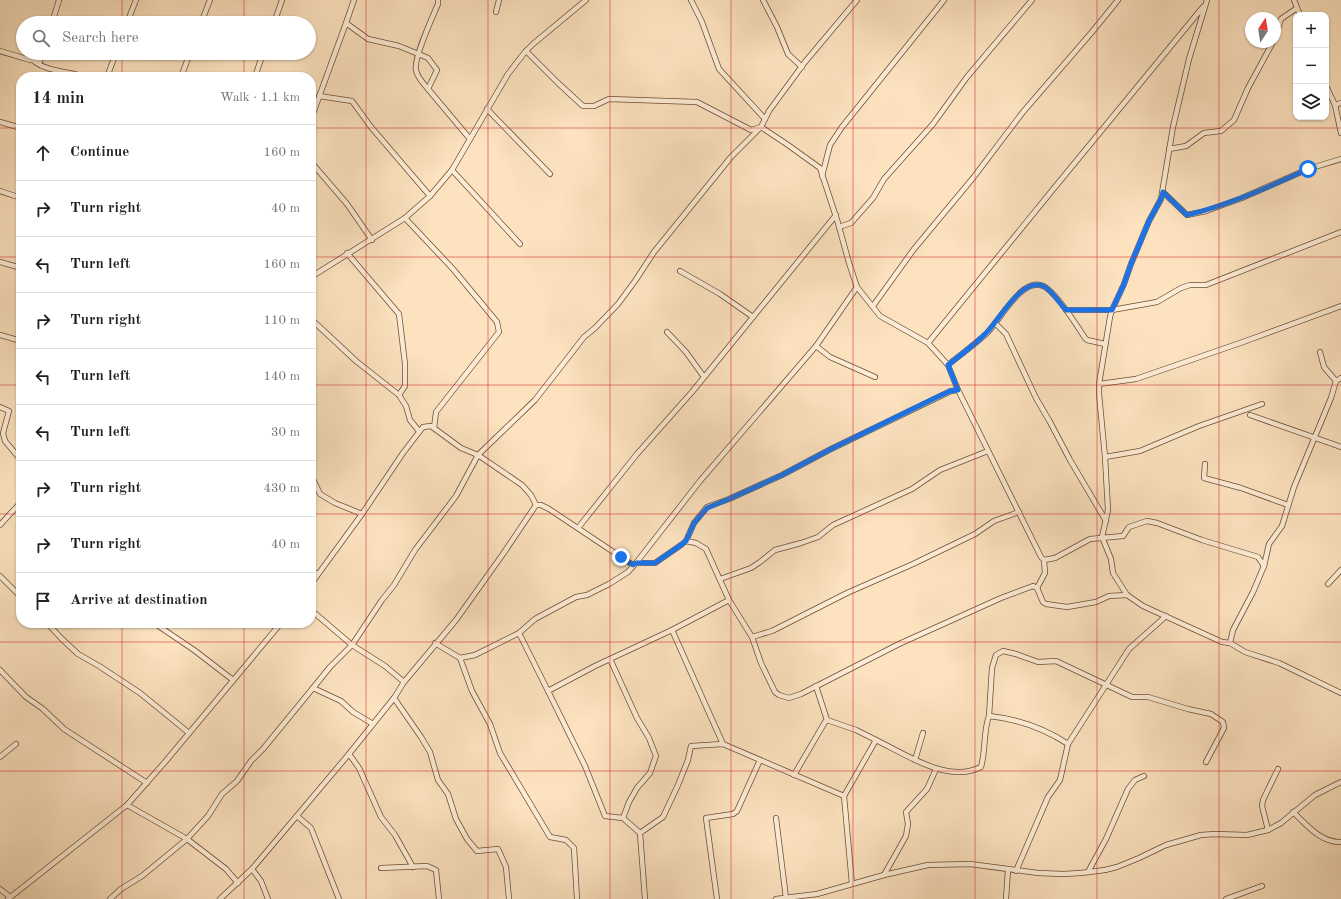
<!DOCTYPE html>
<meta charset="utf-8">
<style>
body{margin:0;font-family:"Old Standard TT",serif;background:#f6f6f6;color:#222}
.controls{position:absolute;right:12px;top:12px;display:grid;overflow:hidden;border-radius:8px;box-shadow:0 1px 3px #0004}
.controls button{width:36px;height:36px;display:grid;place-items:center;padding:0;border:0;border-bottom:1px solid #e0e0e0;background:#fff;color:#222;font:20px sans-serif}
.compass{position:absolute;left:1245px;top:12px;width:36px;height:36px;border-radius:50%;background:#fff;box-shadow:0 1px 3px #0004;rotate:12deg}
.stop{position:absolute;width:12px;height:12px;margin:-9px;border:3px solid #1a73e8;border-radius:50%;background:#fff}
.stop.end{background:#1a73e8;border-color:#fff;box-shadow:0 1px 4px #0008}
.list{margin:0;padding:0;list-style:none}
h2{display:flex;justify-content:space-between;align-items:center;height:52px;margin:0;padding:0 16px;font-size:17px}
h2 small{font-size:13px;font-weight:400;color:#767676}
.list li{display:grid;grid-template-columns:26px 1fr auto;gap:12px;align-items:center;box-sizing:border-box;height:56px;padding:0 16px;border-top:1px solid #e0e0e0}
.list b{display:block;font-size:15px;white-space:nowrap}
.list em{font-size:13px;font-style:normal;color:#767676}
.icon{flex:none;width:22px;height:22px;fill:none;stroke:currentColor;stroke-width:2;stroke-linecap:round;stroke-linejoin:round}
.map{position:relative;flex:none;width:1341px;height:899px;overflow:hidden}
.search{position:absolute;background:#fff;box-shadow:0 1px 3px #0004;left:16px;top:16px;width:300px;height:44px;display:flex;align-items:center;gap:10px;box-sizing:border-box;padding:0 14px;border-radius:22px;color:#767676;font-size:15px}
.panel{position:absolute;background:#fff;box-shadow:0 1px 3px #0004;left:16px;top:72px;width:300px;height:556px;border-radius:16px}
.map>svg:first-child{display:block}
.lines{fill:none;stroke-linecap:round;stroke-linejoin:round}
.minor-casing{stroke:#6b4e36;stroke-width:6}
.minor{stroke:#fdecd5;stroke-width:4.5}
.route{stroke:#1a73e8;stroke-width:5}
.grid{fill:none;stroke:#d62828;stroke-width:1;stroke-opacity:0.55}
</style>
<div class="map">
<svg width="1341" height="899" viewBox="0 0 1341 899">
<rect width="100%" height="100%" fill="#fce2bf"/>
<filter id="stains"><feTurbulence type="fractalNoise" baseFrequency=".005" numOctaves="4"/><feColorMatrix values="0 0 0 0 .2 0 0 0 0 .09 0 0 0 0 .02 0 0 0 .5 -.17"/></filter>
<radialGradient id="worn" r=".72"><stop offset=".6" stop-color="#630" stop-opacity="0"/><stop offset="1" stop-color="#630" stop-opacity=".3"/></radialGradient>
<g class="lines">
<defs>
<g id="minor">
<path d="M354,0L346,23L368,39L399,46L428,58L437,70L428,89L470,139"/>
<path d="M691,0L702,22L719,69L765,119"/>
<path d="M763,0L777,27L788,54L802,67"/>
<path d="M1207,0L1189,59L1173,127L1161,199L1149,221L1131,264L1124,284L1112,310L1110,317L1099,384V394L1105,457L1108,510L1102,537L1111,559L1113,573L1127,595L1143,606L1222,642L1230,643L1245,652L1279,663L1341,693"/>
<path d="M1294,0L1300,15"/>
<path d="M496,12L499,0"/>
<path d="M52,23L59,0"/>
<path d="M127,23L136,0"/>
<path d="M201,23L210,0"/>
<path d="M274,23L282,0"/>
<path d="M1275,39L1281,19L1297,8"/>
<path d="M0,51L30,60L40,61L43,53"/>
<path d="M526,51L558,83L583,106H594L609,99L697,102L751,130L761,127L788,145L820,168L838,223L849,263L857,287L880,316L928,343L948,365L958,390"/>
<path d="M40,61L35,62C49,72 69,71 85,77"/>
<path d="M107,77L116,53"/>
<path d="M181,77L190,53"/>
<path d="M255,77L263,53"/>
<path d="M1326,86L1335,105L1341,133"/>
<path d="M428,89C423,83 417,77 416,70C413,59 433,16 438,4V0"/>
<path d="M319,96L352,101L371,127L430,196"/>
<path d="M1335,105L1341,103"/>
<path d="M487,109L550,174"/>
<path d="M311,119L346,23"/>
<path d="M0,122L21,128"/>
<path d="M1169,149L1186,146L1204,133L1221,131L1234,120L1248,88L1273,42"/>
<path d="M311,162L347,204L372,240"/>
<path d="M452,170L520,244"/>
<path d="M822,176L830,145L842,127L944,0"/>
<path d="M0,191L21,198"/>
<path d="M1163,192L1187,215L1206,211L1242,198L1308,169L1341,159"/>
<path d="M405,218L453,269L497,322L499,332L436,412L434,428"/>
<path d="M839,227L851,223L873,198L884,179L933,124L967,77L1032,0"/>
<path d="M347,253L399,314L405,364V386L399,395"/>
<path d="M0,262L21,268"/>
<path d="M680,271L720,294L753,317"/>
<path d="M311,277L405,218L430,196L452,170L508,74L525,52L533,44L586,0"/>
<path d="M873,306L914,249L973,178L1023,112L1092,32L1118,0"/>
<path d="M1066,310H1112L1157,302L1181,288L1190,285H1206L1341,232"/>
<path d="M311,319L356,361L399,395L406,406L410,420L419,431"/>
<path d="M995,323L1006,334L1036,398L1050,422L1070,460L1106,521"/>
<path d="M667,332L686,352L704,377"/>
<path d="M0,335L21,341"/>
<path d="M928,343L1055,187L1203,7"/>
<path d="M816,346L830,357L875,377"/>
<path d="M948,365C960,355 974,345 986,334C999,322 1022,276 1043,286C1054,290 1078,327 1085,338L1087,340L1105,344"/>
<path d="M1336,381L1341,378"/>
<path d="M1099,384L1136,379L1243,342L1341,306"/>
<path d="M0,407L9,411L3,433L5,441L21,460"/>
<path d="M1250,415L1341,447"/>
<path d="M1105,457L1140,451L1199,426L1262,404"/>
<path d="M1205,464L1204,478L1241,488L1288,505"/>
<path d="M311,478L313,479L320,494L335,503L362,514"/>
<path d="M536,505H541L549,509L633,565"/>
<path d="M0,525L21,502"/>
<path d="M578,528L637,454L692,392L836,215"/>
<path d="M686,541L696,543L706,549L729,600L752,637L761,663L775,692L779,695L789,698L801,694L899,644L1001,598L1033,586L1037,588L1043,602L1046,604L1067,607L1096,602L1109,596L1127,595"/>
<path d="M636,563L700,481L816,346L857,287"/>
<path d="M311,570L318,574"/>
<path d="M0,576L21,597"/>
<path d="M720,579L751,568L760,562L775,550L801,543L818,537L833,525L912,489L940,470L988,451"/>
<path d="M311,584L362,514L403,453L423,427L431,426L461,448L478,455L522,485L531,495L536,505"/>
<path d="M1328,584L1341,570"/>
<path d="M1037,588L1045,573L1044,560"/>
<path d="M311,610L352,645L385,666L404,682"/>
<path d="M47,623L61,638L78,654L99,666L140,693L189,733"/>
<path d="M154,623L194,650L233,680"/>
<path d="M270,623L276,628"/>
<path d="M672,630L729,600"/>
<path d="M752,637L772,631L847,593L913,564L975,534L994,521L1019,512"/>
<path d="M435,643L460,658L475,655L519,633"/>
<path d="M1230,643L1233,630L1253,592L1264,566L1269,544L1282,526L1294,487L1331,398L1336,381L1324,367L1320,352"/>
<path d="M460,658L472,691L490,724L500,753L550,837L566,840L574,848L577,899"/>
<path d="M610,659L637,718L649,738L656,756L650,773L637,788L629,802L623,818"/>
<path d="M0,670L26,697L43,709L64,729L147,783"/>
<path d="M816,686L827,720"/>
<path d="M313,688L330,667L352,645L382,600L394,585L415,550L456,496L478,455L535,400L584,337L595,328L618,304L635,281L654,252L731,157L761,127L769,111L805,62L857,0"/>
<path d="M548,691L585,766L605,816L623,818L640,833"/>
<path d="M394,698L421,737L430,752L438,780L448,794L456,819L467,839L477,851L498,849L506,867L509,899"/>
<path d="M989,716L992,668L996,655L1003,651L1016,654L1038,662L1056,661L1132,697H1148L1188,709L1211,714L1223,722L1224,728L1206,762"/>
<path d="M723,744L672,630L595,666L548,691L519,633L535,619L576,597L587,595L609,584L628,572L636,563H655L681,545L686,541L694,523L707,507L729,499L782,475L831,449L951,391L958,390L1041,557L1044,560L1055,558L1090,539L1123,536L1129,527L1147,521L1157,523L1202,540L1258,557L1264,566"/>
<path d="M349,754L359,768L381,817L395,835L413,867"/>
<path d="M0,757L16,744"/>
<path d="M915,760L923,733"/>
<path d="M794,775L825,722L827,720L856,730L876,740"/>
<path d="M844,796L852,884"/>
<path d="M127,805L187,839L226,869L238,883"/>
<path d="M1293,812C1307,825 1321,843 1341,842"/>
<path d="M297,816L311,828L339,899"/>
<path d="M776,818L786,898"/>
<path d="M1268,830L1262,806L1263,800L1278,769"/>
<path d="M381,868L427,866L436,870L439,899"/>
<path d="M252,869L261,881L268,899"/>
<path d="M1016,871L1048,797L1060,780L1068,744L1129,649L1166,616"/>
<path d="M1088,872L1106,839L1128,789L1135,780L1144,776"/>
<path d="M884,875L906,836L908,824L906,812L927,789L936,769"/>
<path d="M0,889L10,897"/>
<path d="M8,899L127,805L165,762L281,623"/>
<path d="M110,899L121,889L142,876L187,839L208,816L222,794L237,781L251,761L263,749L313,688L341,701L353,712L373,724"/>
<path d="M220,899L252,869L349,754L394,698L404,682L456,620L503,554L536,505"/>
<path d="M645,899L640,833L663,817L678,785L688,760L691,746L723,744L844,796L876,740C905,754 948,784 981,767C986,750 983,732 989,716C1018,719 1044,728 1068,744"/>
<path d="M717,899L706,818L733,814L737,811L760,760"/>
<path d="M776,899L817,894L884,875L928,865L970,864L1038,873L1063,874L1081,873L1105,870L1117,867L1139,858L1166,845L1201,835L1215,834L1247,835L1268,830L1281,823L1315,795L1341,782"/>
<path d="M1006,899L1008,870"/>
<path d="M1226,899L1262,886"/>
</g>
</defs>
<use href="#minor" class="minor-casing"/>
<use href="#minor" class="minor"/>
</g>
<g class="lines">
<path class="route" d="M621,557L633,565L636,563H655L681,545L686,541L694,523L707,508L729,499L782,475L831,449L935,398L950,391L958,390L948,365C961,354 975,345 986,333C999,321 1021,277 1043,286C1050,288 1060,304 1066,310H1112L1124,284L1131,264L1149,221L1161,199L1163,192L1187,215C1229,205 1269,187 1308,169"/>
</g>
<path class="grid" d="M122,0V23M244,0V23M366,0V899M488,0V899M610,0V899M731,0V899M853,0V899M975,0V899M1097,0V899M1219,0V899M122,53V77M244,53V77M0,128H21M311,128H1341M0,257H21M311,257H1341M0,385H21M311,385H1341M0,514H21M311,514H1341M122,623V899M244,623V899M0,642H1341M0,771H1341"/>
<rect width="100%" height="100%" filter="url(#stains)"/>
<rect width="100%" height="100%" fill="url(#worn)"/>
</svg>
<div class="controls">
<button>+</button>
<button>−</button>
<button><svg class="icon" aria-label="layers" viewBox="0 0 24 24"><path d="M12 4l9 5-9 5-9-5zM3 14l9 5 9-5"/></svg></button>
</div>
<svg class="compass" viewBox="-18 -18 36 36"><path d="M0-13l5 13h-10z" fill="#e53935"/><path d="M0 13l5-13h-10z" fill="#767676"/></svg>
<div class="stop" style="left:1308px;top:169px"></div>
<div class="stop end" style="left:621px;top:557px"></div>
<div class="search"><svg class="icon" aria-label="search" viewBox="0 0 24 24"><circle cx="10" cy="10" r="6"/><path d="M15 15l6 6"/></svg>Search here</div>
<section class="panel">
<h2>14 min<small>Walk · 1.1 km</small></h2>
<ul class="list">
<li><svg class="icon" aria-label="ahead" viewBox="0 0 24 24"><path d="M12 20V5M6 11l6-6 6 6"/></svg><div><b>Continue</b></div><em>160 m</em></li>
<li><svg class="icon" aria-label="right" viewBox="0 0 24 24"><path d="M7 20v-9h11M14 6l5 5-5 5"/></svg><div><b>Turn right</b></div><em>40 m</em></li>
<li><svg class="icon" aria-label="left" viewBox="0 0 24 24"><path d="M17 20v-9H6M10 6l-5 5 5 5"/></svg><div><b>Turn left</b></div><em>160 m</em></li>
<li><svg class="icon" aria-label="right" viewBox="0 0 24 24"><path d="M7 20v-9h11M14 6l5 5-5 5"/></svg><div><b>Turn right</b></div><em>110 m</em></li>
<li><svg class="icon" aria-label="left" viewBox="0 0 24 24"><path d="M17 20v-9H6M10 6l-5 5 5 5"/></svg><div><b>Turn left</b></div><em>140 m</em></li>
<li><svg class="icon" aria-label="left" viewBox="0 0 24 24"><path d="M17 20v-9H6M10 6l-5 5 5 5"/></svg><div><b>Turn left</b></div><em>30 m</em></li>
<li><svg class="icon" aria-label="right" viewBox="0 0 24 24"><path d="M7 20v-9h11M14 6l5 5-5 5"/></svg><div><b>Turn right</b></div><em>430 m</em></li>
<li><svg class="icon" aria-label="right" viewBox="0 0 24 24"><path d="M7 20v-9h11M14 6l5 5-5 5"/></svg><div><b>Turn right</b></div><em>40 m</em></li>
<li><svg class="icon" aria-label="arrive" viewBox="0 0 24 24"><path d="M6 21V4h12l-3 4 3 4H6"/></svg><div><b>Arrive at destination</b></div></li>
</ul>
</section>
</div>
